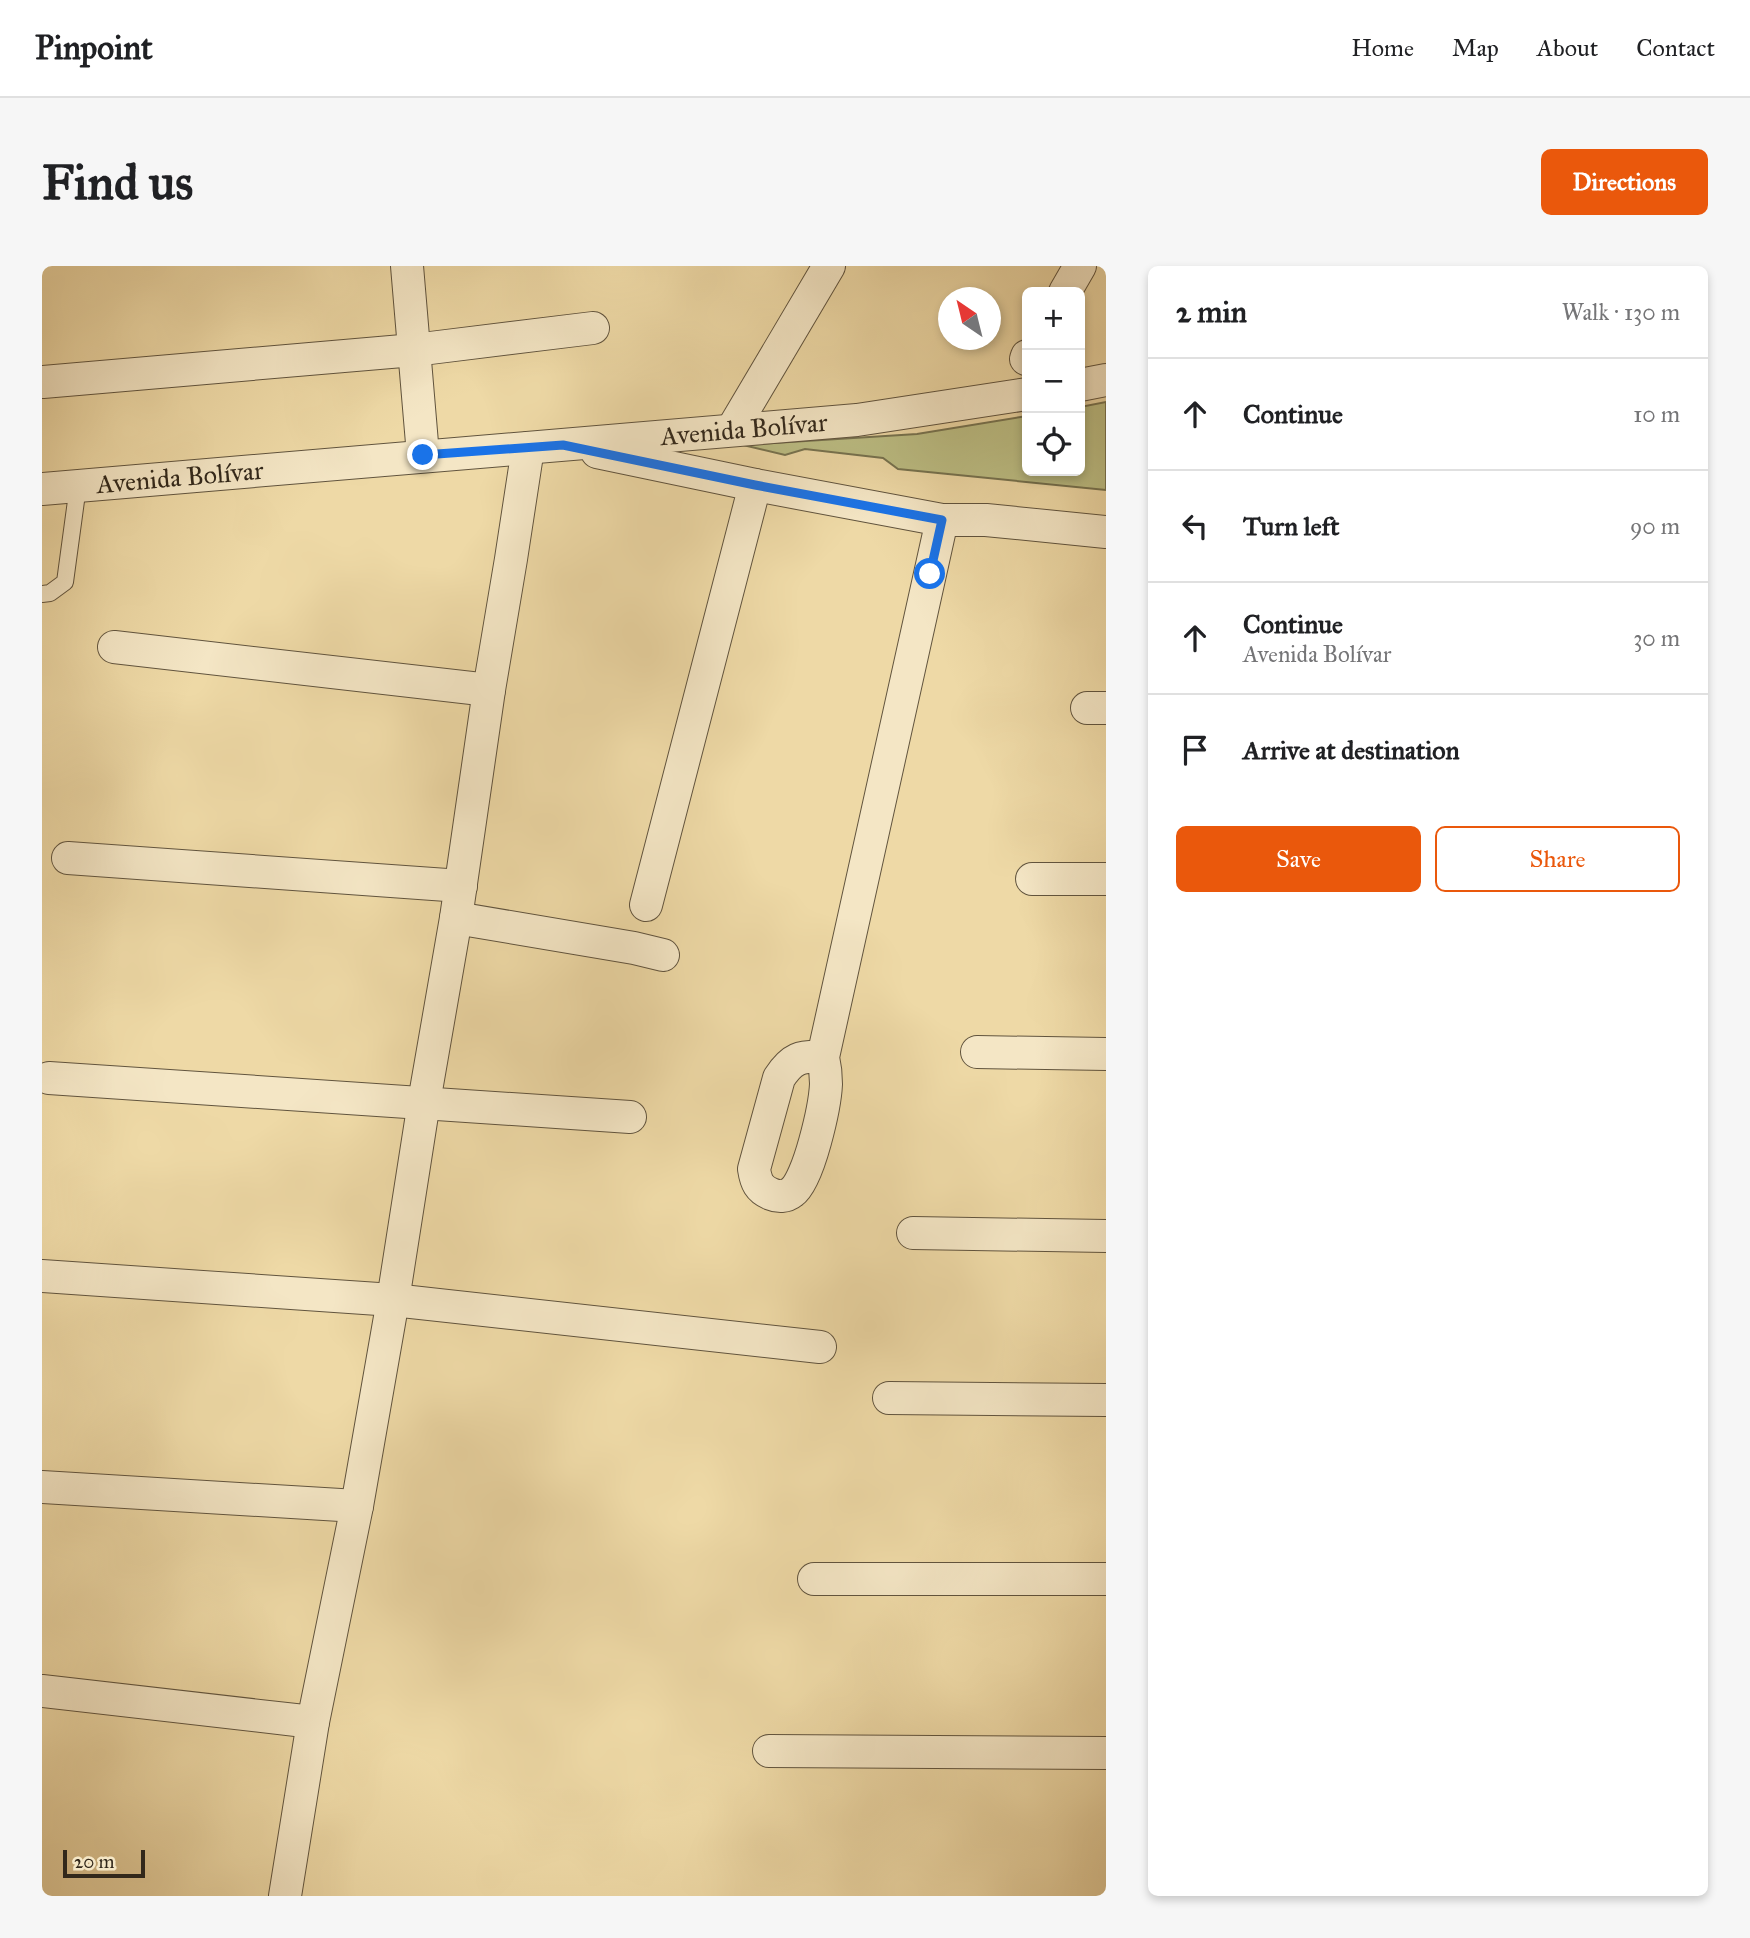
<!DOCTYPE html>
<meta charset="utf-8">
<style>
body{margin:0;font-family:"IM FELL Great Primer",serif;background:#f6f6f6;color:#202124}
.controls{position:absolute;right:21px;top:21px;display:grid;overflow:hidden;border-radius:10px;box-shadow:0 4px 10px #0003}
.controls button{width:63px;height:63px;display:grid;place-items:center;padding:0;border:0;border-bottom:2px solid #e0e0e0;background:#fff;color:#202124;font:35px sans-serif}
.compass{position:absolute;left:896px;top:21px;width:63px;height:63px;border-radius:50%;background:#fff;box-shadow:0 4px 10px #0003;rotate:325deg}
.scale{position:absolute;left:21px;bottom:18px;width:82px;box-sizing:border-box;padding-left:7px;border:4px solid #32281b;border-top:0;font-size:19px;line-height:24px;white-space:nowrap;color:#32281b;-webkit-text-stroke:5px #f4e6c5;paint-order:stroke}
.stop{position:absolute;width:21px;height:21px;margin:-16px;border:5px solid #1a73e8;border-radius:50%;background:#fff}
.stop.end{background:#1a73e8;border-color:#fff;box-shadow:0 2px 7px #0008}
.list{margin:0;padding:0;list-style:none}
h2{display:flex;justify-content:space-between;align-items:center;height:91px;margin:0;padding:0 28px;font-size:30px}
h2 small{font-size:23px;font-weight:400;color:#757577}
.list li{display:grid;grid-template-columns:46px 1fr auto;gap:21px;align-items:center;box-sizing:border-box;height:112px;padding:0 28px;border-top:2px solid #e0e0e0}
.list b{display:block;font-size:26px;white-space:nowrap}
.list p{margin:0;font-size:23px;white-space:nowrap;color:#757577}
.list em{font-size:23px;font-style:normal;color:#757577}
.actions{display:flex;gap:14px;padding:21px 28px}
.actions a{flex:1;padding:16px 0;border:2px solid #ea580c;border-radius:10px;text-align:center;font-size:24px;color:#ea580c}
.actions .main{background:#ea580c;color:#fff}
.icon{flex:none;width:38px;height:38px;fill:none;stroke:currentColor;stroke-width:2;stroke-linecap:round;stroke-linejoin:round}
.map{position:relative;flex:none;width:1064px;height:1630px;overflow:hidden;border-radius:10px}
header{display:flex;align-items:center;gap:42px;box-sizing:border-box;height:98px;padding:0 35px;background:#fff;border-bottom:2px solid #e0e0e0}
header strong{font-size:33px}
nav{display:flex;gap:38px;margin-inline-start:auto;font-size:24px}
.intro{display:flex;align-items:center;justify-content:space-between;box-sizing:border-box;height:168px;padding:0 42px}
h1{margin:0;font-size:49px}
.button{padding:18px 32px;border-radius:10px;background:#ea580c;color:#fff;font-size:24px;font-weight:700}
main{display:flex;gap:42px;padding:0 42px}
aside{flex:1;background:#fff;border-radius:10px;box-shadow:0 4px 10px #0003}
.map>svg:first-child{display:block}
.green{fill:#bcbe84;stroke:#777350;stroke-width:2}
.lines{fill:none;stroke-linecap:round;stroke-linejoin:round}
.lane-casing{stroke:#61543e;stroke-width:18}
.street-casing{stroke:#61543e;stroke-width:34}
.lane{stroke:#f4e6c5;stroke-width:16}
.street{stroke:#f4e6c5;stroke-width:32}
.route{stroke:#1a73e8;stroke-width:9}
.labels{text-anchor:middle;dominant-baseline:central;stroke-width:7;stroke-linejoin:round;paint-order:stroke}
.street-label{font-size:26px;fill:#32281b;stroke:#f4e6c5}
</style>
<header>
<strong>Pinpoint</strong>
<nav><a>Home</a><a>Map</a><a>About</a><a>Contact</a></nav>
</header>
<div class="intro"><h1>Find us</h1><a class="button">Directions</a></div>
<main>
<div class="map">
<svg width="1064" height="1630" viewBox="0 0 1064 1630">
<rect width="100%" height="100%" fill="#eed9a6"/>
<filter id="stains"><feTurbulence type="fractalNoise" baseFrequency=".00286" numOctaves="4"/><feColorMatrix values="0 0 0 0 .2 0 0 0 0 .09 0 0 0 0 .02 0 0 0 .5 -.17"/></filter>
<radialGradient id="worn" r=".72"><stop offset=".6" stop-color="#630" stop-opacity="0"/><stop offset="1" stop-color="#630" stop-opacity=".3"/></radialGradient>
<path class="green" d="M1064,136V224L856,203L841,192L763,183L743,189L701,179L875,168L985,150V205H1038V141Z"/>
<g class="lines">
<defs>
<path id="lane" d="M0,328L8,327L23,316L36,220"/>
<g id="street">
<path d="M365,0L381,189"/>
<path d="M1023,26L1038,0"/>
<path d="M984,93L985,90"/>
<path d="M1,116L372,84L551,62"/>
<path d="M1038,119L1064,114"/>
<path d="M690,164L787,0"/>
<path d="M555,186L713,219L900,254H944L1064,266"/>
<path d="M0,223L815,154L985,128"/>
<path d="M72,381L447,424"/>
<path d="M1045,442H1064"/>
<path d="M26,592L419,620"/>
<path d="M990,613H1064"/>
<path d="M604,639L713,219"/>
<path d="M414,652L592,682L621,689"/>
<path d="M935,786L1064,788"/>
<path d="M781,791C758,790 750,792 737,812L712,903C714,916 717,923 729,928C736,931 744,931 750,926C767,914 783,840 784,818C784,808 783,800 781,791L900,254"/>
<path d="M7,812L588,851"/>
<path d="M871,967L1064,970"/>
<path d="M0,1010L351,1034L778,1081"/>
<path d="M847,1132L1064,1134"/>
<path d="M0,1221L315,1240"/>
<path d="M772,1313H1064"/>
<path d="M0,1425L271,1456"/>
<path d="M727,1485L1064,1487"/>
<path d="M243,1630L271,1456L315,1240L351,1034L382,836L414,652L447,424L469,293L486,182"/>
</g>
</defs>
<use href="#lane" class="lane-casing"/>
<use href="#street" class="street-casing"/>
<use href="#lane" class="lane"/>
<use href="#street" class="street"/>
</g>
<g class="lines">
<path class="route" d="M381,189L521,179L713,219L900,254L888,308"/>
</g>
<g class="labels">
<g class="street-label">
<text transform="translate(702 163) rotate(-5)">Avenida Bolívar</text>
<text transform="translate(138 211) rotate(-5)">Avenida Bolívar</text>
</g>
</g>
<rect width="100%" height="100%" filter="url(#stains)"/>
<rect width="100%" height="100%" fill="url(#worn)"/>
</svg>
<div class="controls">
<button>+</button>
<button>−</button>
<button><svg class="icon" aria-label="locate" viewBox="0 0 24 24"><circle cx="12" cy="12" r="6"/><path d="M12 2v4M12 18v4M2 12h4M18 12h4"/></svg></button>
</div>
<svg class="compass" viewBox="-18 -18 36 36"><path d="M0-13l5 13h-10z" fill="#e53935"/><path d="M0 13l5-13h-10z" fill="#757577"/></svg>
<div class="scale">20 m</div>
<div class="stop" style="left:888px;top:308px"></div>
<div class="stop end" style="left:381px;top:189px"></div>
</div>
<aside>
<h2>2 min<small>Walk · 130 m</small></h2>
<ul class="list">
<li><svg class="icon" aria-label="ahead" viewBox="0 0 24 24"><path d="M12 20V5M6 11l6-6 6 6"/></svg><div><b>Continue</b></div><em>10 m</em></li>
<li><svg class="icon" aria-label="left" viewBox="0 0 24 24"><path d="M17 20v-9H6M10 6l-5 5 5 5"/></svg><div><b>Turn left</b></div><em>90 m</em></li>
<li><svg class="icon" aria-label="ahead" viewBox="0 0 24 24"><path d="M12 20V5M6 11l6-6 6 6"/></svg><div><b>Continue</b><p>Avenida Bolívar</p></div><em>30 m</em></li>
<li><svg class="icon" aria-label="arrive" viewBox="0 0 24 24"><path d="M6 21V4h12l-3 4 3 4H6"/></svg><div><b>Arrive at destination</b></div></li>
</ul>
<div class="actions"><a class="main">Save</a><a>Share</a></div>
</aside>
</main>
